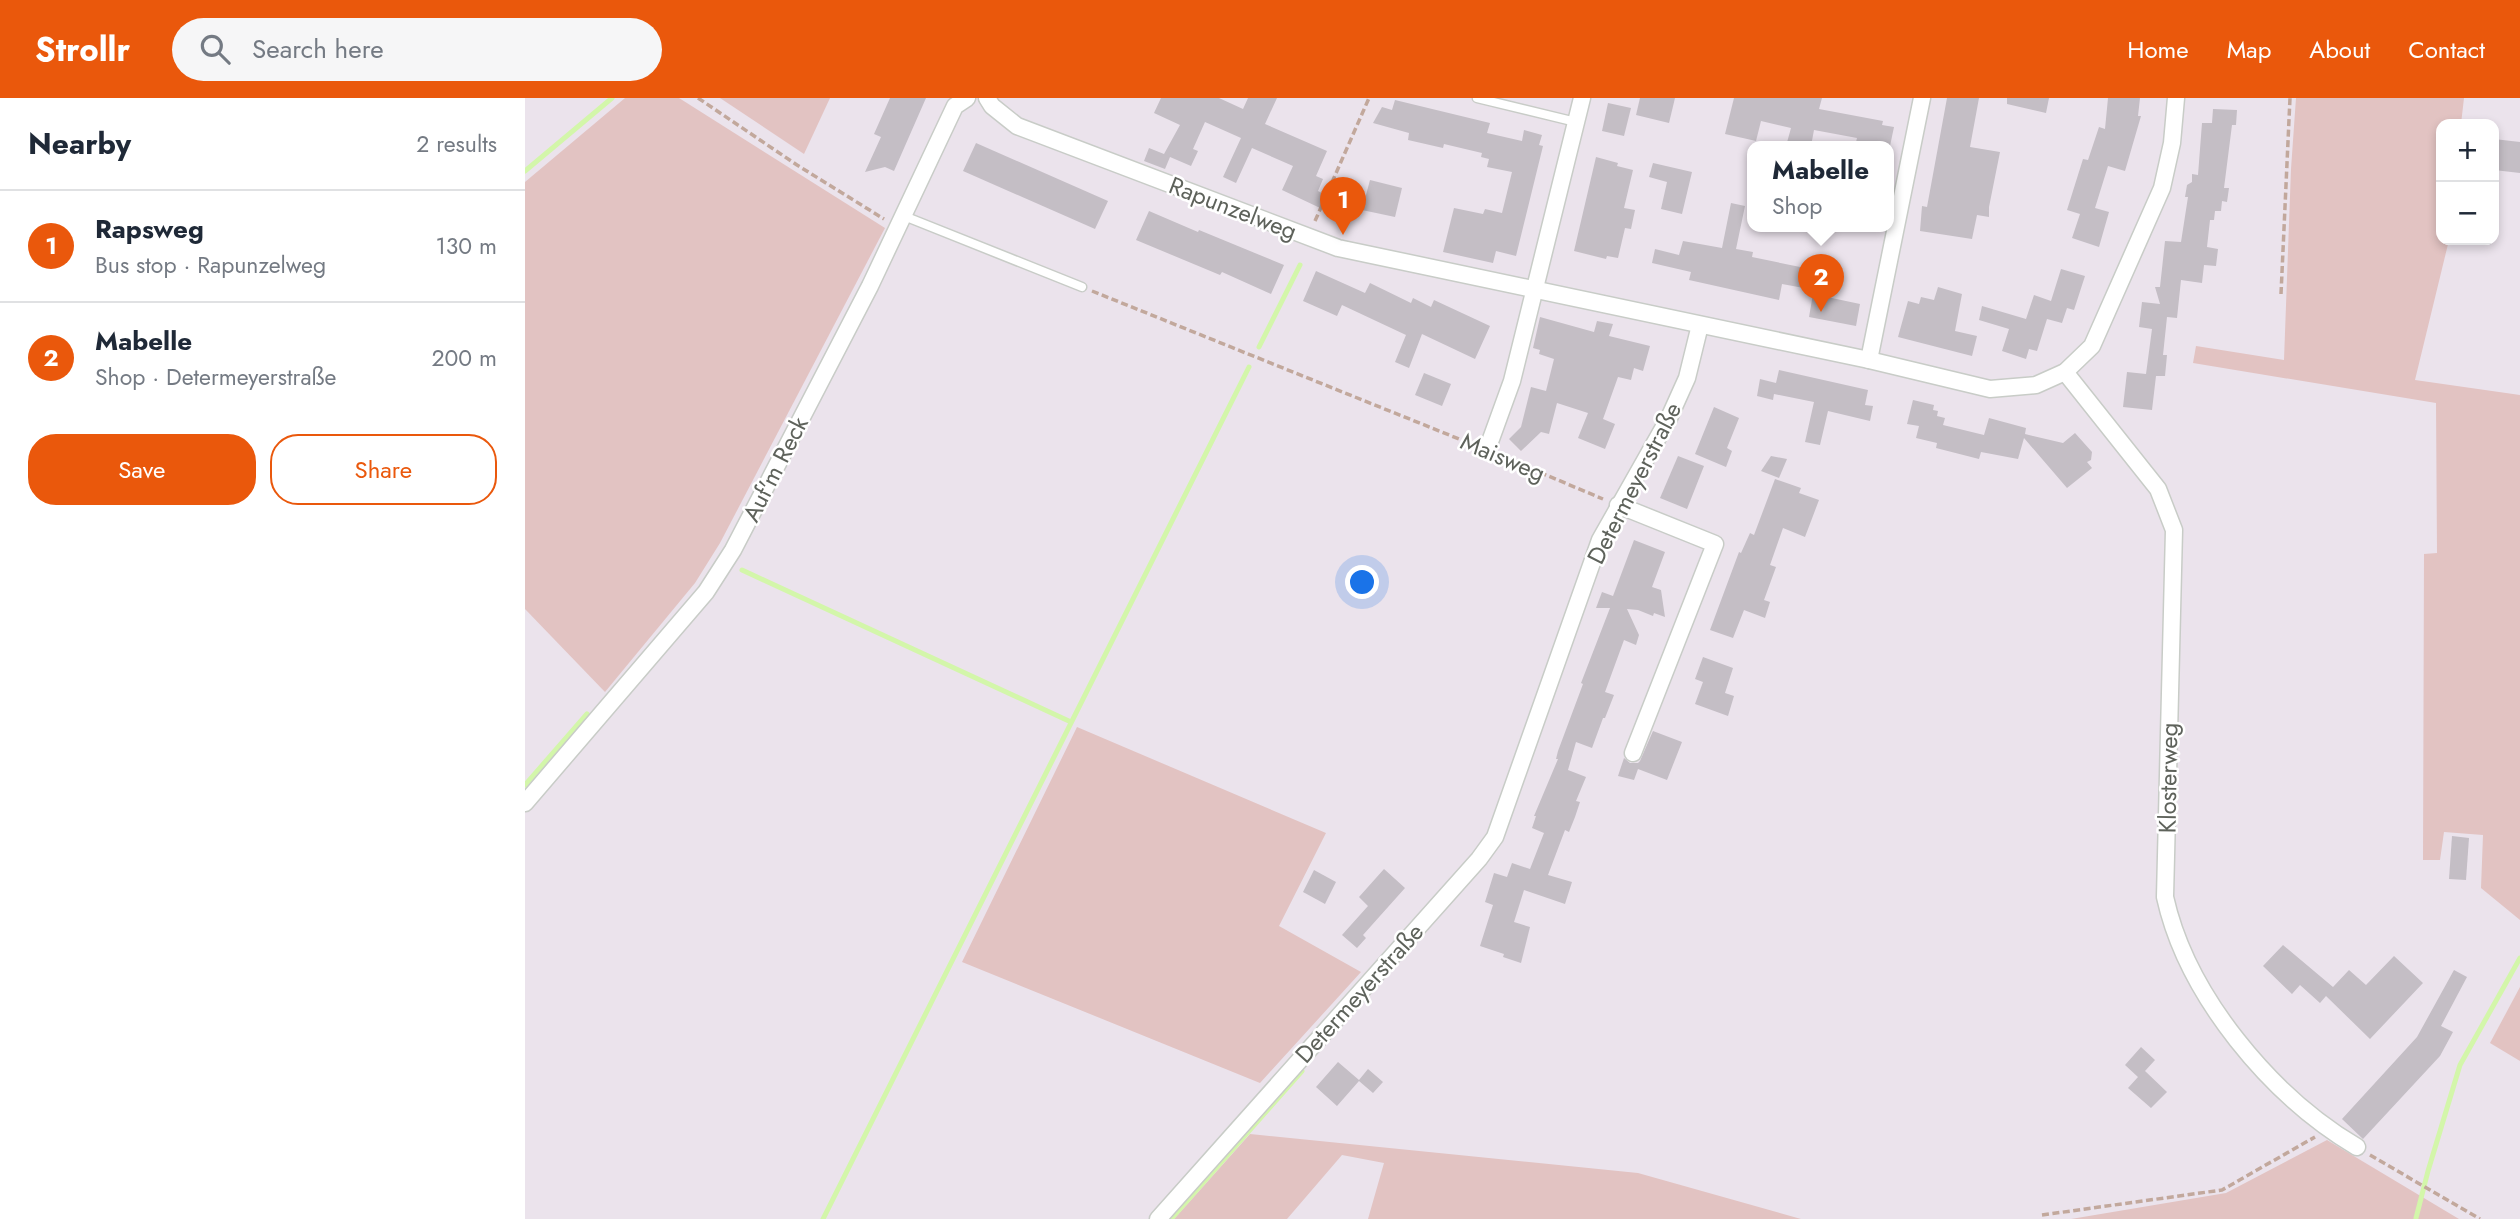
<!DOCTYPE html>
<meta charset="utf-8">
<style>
body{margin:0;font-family:Jost,sans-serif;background:#f6f6f7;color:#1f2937}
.controls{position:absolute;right:21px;top:21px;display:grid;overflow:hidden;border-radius:14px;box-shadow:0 4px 10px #0003}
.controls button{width:63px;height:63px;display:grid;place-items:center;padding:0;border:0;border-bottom:2px solid #e0e1e3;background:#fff;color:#1f2937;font:35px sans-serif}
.you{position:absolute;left:838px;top:485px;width:24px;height:24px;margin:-18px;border:5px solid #fff;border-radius:50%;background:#1a73e8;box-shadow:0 0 0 10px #1a73e833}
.badge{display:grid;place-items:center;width:46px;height:46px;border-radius:50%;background:#ea580c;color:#fff;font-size:23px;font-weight:700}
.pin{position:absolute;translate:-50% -58px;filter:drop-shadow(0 2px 4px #0008)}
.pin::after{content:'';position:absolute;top:37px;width:24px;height:21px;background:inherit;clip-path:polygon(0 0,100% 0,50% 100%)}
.popup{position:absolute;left:1222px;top:43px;width:147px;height:91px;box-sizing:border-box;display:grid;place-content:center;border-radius:14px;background:#fff;filter:drop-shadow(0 2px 5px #0005);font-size:23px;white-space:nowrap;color:#747a83}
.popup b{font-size:26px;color:#1f2937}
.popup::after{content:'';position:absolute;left:50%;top:100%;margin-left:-14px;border:14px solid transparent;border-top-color:#fff}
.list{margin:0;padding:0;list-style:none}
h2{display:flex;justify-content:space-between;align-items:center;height:91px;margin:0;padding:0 28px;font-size:30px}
h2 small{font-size:23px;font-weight:400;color:#747a83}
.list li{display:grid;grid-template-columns:46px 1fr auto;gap:21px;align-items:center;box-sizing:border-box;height:112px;padding:0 28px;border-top:2px solid #e0e1e3}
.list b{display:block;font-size:26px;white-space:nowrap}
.list p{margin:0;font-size:23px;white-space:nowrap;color:#747a83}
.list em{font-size:23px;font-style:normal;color:#747a83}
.actions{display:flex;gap:14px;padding:21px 28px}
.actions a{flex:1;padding:16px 0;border:2px solid #ea580c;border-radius:28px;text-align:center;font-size:24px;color:#ea580c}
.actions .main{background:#ea580c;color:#fff}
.icon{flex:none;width:38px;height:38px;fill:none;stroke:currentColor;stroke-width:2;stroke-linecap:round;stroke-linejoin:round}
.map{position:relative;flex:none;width:1995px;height:1121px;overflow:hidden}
header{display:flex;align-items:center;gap:42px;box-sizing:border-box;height:98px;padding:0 35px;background:#ea580c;color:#fff}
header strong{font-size:33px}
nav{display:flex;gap:38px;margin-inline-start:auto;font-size:24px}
.search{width:490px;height:63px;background:#f6f6f7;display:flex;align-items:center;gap:18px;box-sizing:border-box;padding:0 24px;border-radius:38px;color:#747a83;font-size:26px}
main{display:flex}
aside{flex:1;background:#fff}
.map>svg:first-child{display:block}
.green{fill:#e2c3c2}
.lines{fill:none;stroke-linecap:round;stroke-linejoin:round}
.stream{stroke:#d3f6aa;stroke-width:5}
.building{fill:#c4bec5}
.lane-casing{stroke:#c8ccc7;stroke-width:11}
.street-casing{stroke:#c8ccc7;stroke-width:19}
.path{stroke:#c2a89c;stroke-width:3.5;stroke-dasharray:7 3.5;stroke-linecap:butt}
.lane{stroke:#fff;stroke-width:8}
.street{stroke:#fff;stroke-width:16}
.labels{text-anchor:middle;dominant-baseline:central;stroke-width:5;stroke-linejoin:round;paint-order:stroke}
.street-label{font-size:24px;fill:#5e625b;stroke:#fff}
</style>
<header>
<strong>Strollr</strong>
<div class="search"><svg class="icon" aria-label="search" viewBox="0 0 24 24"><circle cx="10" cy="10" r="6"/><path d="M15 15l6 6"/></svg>Search here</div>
<nav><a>Home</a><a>Map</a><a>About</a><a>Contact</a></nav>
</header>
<main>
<aside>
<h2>Nearby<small>2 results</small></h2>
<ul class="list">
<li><span class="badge">1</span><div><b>Rapsweg</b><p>Bus stop · Rapunzelweg</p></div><em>130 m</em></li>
<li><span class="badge">2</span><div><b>Mabelle</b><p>Shop · Determeyerstraße</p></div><em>200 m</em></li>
</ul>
<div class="actions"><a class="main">Save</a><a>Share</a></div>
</aside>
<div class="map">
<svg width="1995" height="1121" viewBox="0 0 1995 1121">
<rect width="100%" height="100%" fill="#ebe3ec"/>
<g class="green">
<path d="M100,0H154L360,130L195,445L170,485L80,594L0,511V84Z"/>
<path d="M195,0H305L279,56Z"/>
<path d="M1771,0H1939L1936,26H1916V142H1924L1890,282L1995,297V822L1956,790L1958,737L1919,734L1915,762H1898L1899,456L1912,455L1911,305L1668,265L1671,248L1759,262L1766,71Z"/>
<path d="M552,629L801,735L754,828L836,874L735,985L437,864Z"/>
<path d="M1995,889V963L1965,945Z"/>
<path d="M725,1036L1113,1075L1276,1121H843L859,1065L817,1057L762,1121H649Z"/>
<path d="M1802,1042L1934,1121H1546L1701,1095Z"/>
</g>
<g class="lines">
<g class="stream">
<path d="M0,73L87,0"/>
<path d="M734,249L775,167"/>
<path d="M217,472L546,624"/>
<path d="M0,687L62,616"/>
<path d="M1891,1120L1903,1073L1935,967L1995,860"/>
<path d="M298,1121L724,269"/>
<path d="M646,1121L777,973"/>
</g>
</g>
<g class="building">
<path d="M365,0H401L369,73L360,69L340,74L356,39L349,36Z"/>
<path d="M636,0H694L718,11L723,0H752L740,26L802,53L791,78L798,81L793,93L816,105L810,117L757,92L768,68L727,50L711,85L698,79L716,40L680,24L668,51L673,53L666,68L645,59L640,71L619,63L624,50L639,56L655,27L629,15Z"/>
<path d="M1115,0H1150L1144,25L1111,17Z"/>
<path d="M1209,0H1297L1294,11L1358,23L1357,27L1369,29L1365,48L1331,44L1332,40L1289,32L1286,48H1261L1266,30L1236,23L1231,43L1200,36Z"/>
<path d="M1422,0H1454L1445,49L1475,54L1464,109V119L1452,117L1447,141L1395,133L1397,108L1402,109Z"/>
<path d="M1482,0H1524L1521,15L1482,6Z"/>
<path d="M1583,0H1615L1613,18H1616L1600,73L1583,68L1570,110L1584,114L1574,149L1547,140L1555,116L1542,112L1558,61L1563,62L1574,29L1580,31Z"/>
<path d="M870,2L965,25L962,35L997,43L999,32L1017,37L1014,47L1018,48L991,158L971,153L968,165L918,154L929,110L958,116L960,111L977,115L987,74L962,69L964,61L956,59L957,55L919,46L918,50L883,42L884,35L848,25L857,9L867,12Z"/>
<path d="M1083,5L1106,10L1099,38L1077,33Z"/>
<path d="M1688,11L1712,12L1711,27H1707L1699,90H1704L1702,104L1697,103L1696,113H1690L1689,122H1685L1682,149L1693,151L1691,168L1679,167L1677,185L1656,182L1652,220L1642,219L1638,257H1642L1640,278H1631L1627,312L1598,309L1602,274L1621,276L1627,231L1614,229L1617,204L1635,206L1630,189H1635L1640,143L1656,144L1663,99H1660L1662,87L1667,84V76L1673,77L1677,25H1687Z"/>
<path d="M1969,41L1995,44V75L1969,72Z"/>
<path d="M451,45L583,103L570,131L438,73Z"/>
<path d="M1071,59L1093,65L1092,68L1108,72L1099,110L1110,112L1106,131L1100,130L1093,160L1082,158L1081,161L1049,153Z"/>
<path d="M1128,65L1167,74L1157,116L1136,111L1142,84L1124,79Z"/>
<path d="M845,82L877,90L870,119L837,112Z"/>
<path d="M1206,105L1220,108L1211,151L1228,154L1227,159L1280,170L1281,163L1295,166L1293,172L1299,173L1295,193L1257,186L1254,202L1164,182L1166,174L1127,165L1130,151L1154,157L1158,143L1197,150Z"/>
<path d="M624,113L673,134L674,132L759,167L746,196L697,174L695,177L611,142Z"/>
<path d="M1536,171L1560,178L1549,212L1542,210L1537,225L1522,221L1512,253L1504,251L1501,261L1477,253L1484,231L1454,222L1457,208L1501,221L1509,197L1526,203Z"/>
<path d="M791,173L840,195L845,185L886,205L888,200L906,209L909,202L965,228L950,261L897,236L884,270L870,264L881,237L817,207L812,218L778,203Z"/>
<path d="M1413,189L1437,196L1430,233L1452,238L1447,258L1373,239L1383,203L1394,206L1396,199L1409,202Z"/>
<path d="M1288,196L1335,206L1331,228L1284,219Z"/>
<path d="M1015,219L1069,234L1072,223L1088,226L1084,238L1125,248L1118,273L1109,270L1106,282L1093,279L1078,321L1090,326L1080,351L1053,340L1063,315L1032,305L1024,336L1016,334L996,353L984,341L996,329L1006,289L1021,293L1029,261L1014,256L1015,252L1008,250Z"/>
<path d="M1254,272L1343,292L1340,307L1348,308L1345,323L1303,313L1295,347L1280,344L1289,304L1249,296L1248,302L1232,298L1235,281L1251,285Z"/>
<path d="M899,275L926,286L917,308L890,297Z"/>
<path d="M1388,302L1409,307L1408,312L1413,313L1412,318L1420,320L1418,327L1459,337L1464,320L1501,330L1500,336L1538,345L1550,335L1567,354L1566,362L1562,364L1567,370L1542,390L1499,340L1493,361L1456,354L1454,361L1411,350L1412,345L1391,340L1394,328L1382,326Z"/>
<path d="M1189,309L1214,320L1202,350L1207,353L1201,369L1170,356Z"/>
<path d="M1153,358L1179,368L1162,411L1135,400Z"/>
<path d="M1246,358L1262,361L1254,380L1236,373Z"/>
<path d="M1250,381L1276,390L1274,395L1294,402L1280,439L1258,430L1245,467L1251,469L1239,502L1245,504L1240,520L1219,512L1208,540L1185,532L1214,454L1216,455L1225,435L1229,437Z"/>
<path d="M1109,442L1140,454L1127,489L1136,492L1140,519L1129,515L1128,518L1113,512L1102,511L1114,537L1111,547L1099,542L1080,594L1089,597L1080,620H1078L1067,650L1051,644L1043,672L1061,679L1051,703L1055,704L1050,719L1044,734L1040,732L1023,777L1047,784L1040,806L999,792L989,824L1005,829L996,865L978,859L979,856L955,848L968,807L960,804L969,775L982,779L987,765L1005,771L1019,735L1007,730L1011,718H1009L1033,661H1031L1033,653L1058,586L1056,585L1085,510H1071L1077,494L1088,498Z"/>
<path d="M1178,559L1208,570L1200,595L1209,598L1203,618L1170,606L1178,584L1170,581Z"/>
<path d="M1128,633L1157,644L1142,682L1113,671L1109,682L1093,678L1099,660L1105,665H1113L1115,663Z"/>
<path d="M1927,738L1944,740L1941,782L1924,781Z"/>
<path d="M859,771L880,790L838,837L841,840L832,850L817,837L843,808L834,799Z"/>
<path d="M789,772L811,784L800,806L778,794Z"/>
<path d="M1758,847L1808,889L1824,872L1841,887L1869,858L1898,885L1845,941L1801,898L1795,905L1775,887L1767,896L1738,868Z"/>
<path d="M1929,872L1942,879L1916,928L1928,934L1915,958L1838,1041L1817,1021L1892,939Z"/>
<path d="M1616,949L1630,962L1620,973L1642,994L1626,1010L1603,990L1613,979L1600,967Z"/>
<path d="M813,964L834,982L843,971L858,984L848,995L834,983L812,1008L791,989Z"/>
</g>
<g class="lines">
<defs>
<g id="lane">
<path d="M952,0L1051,24"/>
<path d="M379,118L557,189"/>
</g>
<g id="street">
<path d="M462,0L467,8L492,28L813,150L1344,262L1465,291L1511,287L1540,274L1567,248L1637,90L1647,45L1651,0"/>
<path d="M1344,262L1397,0"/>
<path d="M1540,274L1633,391L1649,432L1640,799C1662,898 1746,998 1832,1049"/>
<path d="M962,352L987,283L1057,0"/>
<path d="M1093,407L1190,446L1108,655"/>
<path d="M0,705L181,494L208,452L345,188L430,8L442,0"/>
<path d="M633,1121L954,761L970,739L1075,442L1144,320L1162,280L1175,227"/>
</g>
</defs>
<use href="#lane" class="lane-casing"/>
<use href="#street" class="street-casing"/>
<g class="path">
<path d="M173,0L272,67L359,121"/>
<path d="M790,123L844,0"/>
<path d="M567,193L949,347"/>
<path d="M1756,196L1765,0"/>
<path d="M976,358L1078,401"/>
<path d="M1845,1057L1955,1121"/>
<path d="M1517,1117L1697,1092L1790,1039"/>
</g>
<use href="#lane" class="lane"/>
<use href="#street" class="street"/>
</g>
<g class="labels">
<g class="street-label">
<text transform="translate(708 110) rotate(21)">Rapunzelweg</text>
<text transform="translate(978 359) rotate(23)">Maisweg</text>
<text transform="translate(250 371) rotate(-63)">Auf'm Reck</text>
<text transform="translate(1109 385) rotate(-63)">Determeyerstraße</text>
<text transform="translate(1643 680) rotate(-89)">Klosterweg</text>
<text transform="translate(834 895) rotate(-48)">Determeyerstraße</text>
</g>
</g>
</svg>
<div class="controls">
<button>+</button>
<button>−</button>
</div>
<div class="you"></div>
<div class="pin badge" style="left:818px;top:137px">1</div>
<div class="pin badge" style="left:1296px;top:214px">2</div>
<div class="popup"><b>Mabelle</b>Shop</div>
</div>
</main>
